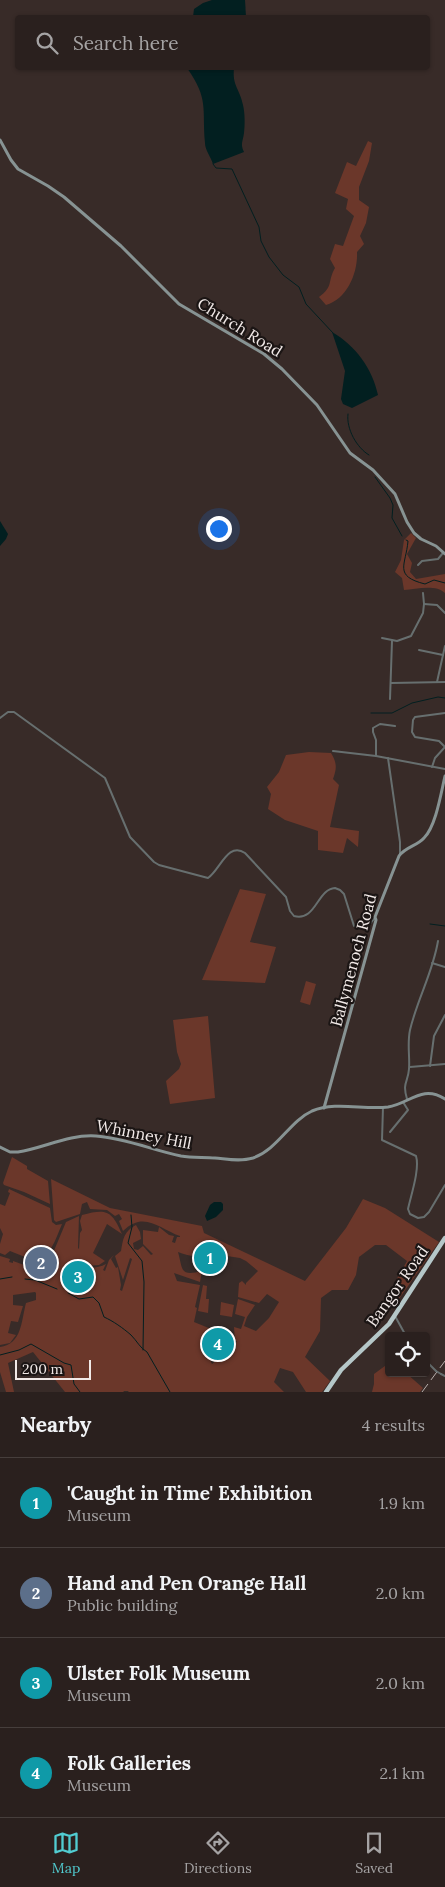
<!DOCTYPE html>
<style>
body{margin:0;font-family:Lora,serif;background:#322827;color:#f1f3f6}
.controls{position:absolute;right:15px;bottom:15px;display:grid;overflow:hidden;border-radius:5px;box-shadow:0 1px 4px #0004}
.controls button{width:45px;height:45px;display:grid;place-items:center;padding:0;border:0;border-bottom:1px solid #463e3c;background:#2a201e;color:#f1f3f6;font:25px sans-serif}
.scale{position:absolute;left:15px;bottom:12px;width:76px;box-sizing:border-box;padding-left:5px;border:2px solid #f1e9e7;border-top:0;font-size:14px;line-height:18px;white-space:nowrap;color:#f1e9e7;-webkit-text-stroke:4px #1b1514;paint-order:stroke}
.you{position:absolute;left:218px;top:528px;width:18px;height:18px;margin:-12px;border:4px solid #fff;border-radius:50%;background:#1a73e8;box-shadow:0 0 0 8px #1a73e833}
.badge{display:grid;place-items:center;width:32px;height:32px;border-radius:50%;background:#51ccd1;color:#fff;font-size:16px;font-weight:700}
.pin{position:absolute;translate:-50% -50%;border:2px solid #fff;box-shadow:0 1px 5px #0006}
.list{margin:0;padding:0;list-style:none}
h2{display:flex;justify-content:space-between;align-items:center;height:65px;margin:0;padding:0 20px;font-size:21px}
h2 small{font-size:16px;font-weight:400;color:#a5a3a4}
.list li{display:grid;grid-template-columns:32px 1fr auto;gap:15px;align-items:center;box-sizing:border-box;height:90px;padding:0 20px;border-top:1px solid #463e3c}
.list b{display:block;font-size:19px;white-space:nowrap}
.list p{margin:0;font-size:16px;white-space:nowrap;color:#a5a3a4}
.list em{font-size:16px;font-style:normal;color:#a5a3a4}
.icon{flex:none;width:28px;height:28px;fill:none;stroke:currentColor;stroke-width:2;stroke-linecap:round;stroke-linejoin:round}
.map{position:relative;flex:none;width:445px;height:1392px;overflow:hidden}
.search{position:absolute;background:#2a201e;box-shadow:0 1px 4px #0004;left:15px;right:15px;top:15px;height:55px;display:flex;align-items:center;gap:12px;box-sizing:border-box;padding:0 18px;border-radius:5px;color:#a5a3a4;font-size:19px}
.sheet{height:425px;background:#2a201e}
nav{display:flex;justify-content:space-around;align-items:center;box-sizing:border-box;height:70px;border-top:1px solid #463e3c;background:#2a201e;font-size:14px;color:#a5a3a4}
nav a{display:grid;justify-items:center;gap:2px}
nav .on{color:#51ccd1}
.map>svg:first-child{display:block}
.green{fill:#6b372a;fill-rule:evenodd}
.water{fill:#021f20}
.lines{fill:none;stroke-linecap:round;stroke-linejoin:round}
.stream{stroke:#021f20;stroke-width:1}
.street{stroke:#676f6f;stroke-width:2}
.secondary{stroke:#879393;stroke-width:3}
.highway{stroke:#b5c7c8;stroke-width:4.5}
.rail{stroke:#b9b0ad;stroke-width:1;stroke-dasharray:10 5;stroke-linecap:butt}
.street-bridge{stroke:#676f6f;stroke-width:2}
.labels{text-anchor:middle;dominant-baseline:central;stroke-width:4.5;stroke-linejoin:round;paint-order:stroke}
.street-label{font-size:16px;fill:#f1e9e7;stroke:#1b1514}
</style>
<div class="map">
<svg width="445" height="1392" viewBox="0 0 445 1392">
<rect width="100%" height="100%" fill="#382b28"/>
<g class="green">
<path d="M368,141L372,143L369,161L359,187V200L369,207L366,223L360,236L364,244L357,252C358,273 347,299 326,305L319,297C334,286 327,282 335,268L330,259L335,244L343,246L354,216L346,209L348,199L335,193L347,162L356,166Z"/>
<path d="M411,533L416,538L407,554L412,563L410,572L416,579L445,574V593C436,584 416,589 404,590L402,578L395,572L401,560L404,540Z"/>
<path d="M309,752L331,753C337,763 337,768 333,779L339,785L330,827L359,831L358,847L347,838L343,853L318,850V831L285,820L268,809L271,794L267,787L279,772L286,755Z"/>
<path d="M240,889L266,894L250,942L276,947L265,983L202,980Z"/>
<path d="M306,981L316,984L310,1005L300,1002Z"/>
<path d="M208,1016L215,1098L170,1104L166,1081L179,1069L181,1064L177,1052L173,1020Z"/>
<path d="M12,1157L27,1166V1169L48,1181L50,1204L24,1192L4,1185L3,1183Z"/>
<path d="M51,1179L110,1208L202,1226L204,1233L305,1281L346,1228L363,1199L385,1208L439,1242L394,1306L389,1300L395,1282L407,1261L386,1245H375L359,1257L356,1275L348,1290H332L321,1298L320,1331L305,1357L330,1381L322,1392H306L293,1372L280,1368L274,1382L284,1392H65L33,1352L8,1363L14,1392H6L0,1372V1347C22,1344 21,1322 26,1303L36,1300V1293L35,1292L13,1295V1305L23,1306L18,1322L11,1321L8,1333L16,1335L10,1343L0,1345V1256L10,1259L9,1262L13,1263V1261L27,1266L29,1270H31L29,1266L38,1262L40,1265L43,1263L42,1260L53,1253L66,1222L79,1216L78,1248L79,1249L80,1233L82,1230L80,1221L82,1215C107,1208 112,1211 122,1234L107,1224L93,1253L105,1261L99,1265L75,1267L73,1272L76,1273C84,1266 96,1270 106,1264L103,1270L105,1271L109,1260L114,1255L111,1259L116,1268L118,1267L121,1285L120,1290L122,1291L132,1259L130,1258L123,1280L115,1256L121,1251C123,1239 124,1231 136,1225L140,1232L141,1239L133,1243L134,1249L138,1250L143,1246L151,1255L153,1254L143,1244V1230L158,1232L159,1227L169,1235L174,1236L172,1242L175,1243L177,1237H180V1236C160,1229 144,1210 123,1231L119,1221L122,1219L119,1214L115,1216L107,1210L90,1209L87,1202L82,1204L80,1214L56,1222L54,1220ZM178,1252C187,1256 199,1258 207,1253L240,1258L246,1261L258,1271L246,1283V1285L242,1281L239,1283L238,1297L259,1303L267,1294L279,1302L269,1318L256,1331L244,1326L247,1317L255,1305L238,1299L235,1314L245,1317L241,1329L234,1327L235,1341H237L234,1346L212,1364L201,1341L216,1331L194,1322L197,1308L195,1307L200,1285L177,1281L174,1273L200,1282L202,1271C179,1277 183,1269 178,1252Z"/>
<path d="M9,1189L50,1208L52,1222L56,1225L62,1224C54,1243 49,1264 23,1262L25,1257L10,1251L5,1255L0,1253V1244L3,1234L0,1228V1204L5,1206L10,1193L8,1192Z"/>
<path d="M203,1285L207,1286L206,1299H209L208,1313L198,1311Z"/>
<path d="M221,1302L234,1305L232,1317L220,1315Z"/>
<path d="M389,1363V1373H406L423,1388L420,1392H372L374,1384V1374Z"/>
</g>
<g class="water">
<path d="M212,0H245L246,17H193L194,9L203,3Z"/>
<path d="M187,68H234C232,86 240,89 243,105C245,113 245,125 244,133C243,141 240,144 244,152L213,164C211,157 205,150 205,143C202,108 209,99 187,68Z"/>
<path d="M332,332C356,346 372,368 378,395L352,408L343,404L341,399L345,371Z"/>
<path d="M0,521L8,534L6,539L0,546Z"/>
<path d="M214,1202H221L223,1204V1210L216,1217L207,1221L205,1216L210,1205Z"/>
</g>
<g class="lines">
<g class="stream">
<path d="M213,164L216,168L232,169L259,227L261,241L269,257L283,275L299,287L306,304L333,333"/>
<path d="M348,414C346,429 357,448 369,455"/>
<path d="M375,477L390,498L393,505L392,518L402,536"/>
<path d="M406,540L408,541C406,565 393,576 425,584L434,580L445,583"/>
<path d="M371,713H392L412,703L438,697L445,698"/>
<path d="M430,924L445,926"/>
<path d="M131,1215L132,1227L128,1243L142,1261L144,1282L143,1350"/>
<path d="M0,1279L12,1277"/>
<path d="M25,1279L35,1280L57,1289"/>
<path d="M68,1293L79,1299L93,1297L99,1303L104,1317C113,1321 123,1328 131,1335C137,1341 140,1348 147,1352L170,1392"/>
<path d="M0,1355L19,1350L31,1344L64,1363L71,1365L74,1384L80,1392"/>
<path d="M124,1392H128"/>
</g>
<g class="street">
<path d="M418,565L422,561L438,559L443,553"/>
<path d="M424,604L437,605L445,613"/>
<path d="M382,638L397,641L411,636L423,613L424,604L423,593"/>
<path d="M419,650L443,655"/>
<path d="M437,682L445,646"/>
<path d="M391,683L445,682"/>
<path d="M390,699L392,641"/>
<path d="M0,718L8,712H14L105,778L130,837L154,862L159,865L208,878C220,870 228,841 245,853L286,897L290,911L294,916C316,922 317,889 335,888L340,890L344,894L354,926C363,931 369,926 374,919"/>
<path d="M445,747L439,741L415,737L412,732L413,720L415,717L445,713"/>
<path d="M333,751L376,756L445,769"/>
<path d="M376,756V740L373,732V728L380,724L395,726"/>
<path d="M388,758L400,842V854"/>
<path d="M432,767L435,758L445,747"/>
<path d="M432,963L445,967"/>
<path d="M430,1066L434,1036L445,1015"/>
<path d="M410,1067L445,1064"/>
<path d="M407,1099C402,1082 408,1083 409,1069C410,1056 407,1044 410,1030C417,1000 433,972 438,941"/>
<path d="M383,1107L382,1140L416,1156C420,1169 411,1195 408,1209L410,1214L418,1218L424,1217L429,1212L445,1185"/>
<path d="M390,1132L408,1110L403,1102"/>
<path d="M395,1316L406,1336"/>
<path d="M426,1361L436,1371"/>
<path d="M441,1374L445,1376"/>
</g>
<g class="secondary">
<path d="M0,140L11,160L18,169L48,186L64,197L121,246L179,304L264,354L282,369L317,405L350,453L373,470L395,494L407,522L414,533L421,539L436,546L445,554"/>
<path d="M324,1108L376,920L375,917L399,856C405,847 417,846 424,838C436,826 441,793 445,776"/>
<path d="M0,1147L10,1152H18C44,1148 69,1134 96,1136C125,1138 152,1150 181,1156C192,1158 204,1157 215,1158C227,1159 240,1162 253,1158C277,1150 290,1121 312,1111C336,1101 363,1110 388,1107C409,1104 422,1084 445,1099"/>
</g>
<path class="highway" d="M326,1392L341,1370L389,1324L445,1238"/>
<path class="rail" d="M422,1392L445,1361"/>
<path class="street-bridge" d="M436,1371L441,1374"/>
</g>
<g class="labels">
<g class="street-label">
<text transform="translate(240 327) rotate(32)">Church Road</text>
<text transform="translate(353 960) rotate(-75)">Ballymenoch Road</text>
<text transform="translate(144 1134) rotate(11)">Whinney Hill</text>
<text transform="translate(397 1286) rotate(-55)">Bangor Road</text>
</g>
</g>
</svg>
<div class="controls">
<button><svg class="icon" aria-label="locate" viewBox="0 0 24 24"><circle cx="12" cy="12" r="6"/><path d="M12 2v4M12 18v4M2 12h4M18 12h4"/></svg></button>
</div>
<div class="scale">200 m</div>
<div class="you"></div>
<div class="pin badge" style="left:210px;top:1258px;background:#0f9aa8">1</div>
<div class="pin badge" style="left:41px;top:1263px;background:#5c6f8a">2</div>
<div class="pin badge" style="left:78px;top:1277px;background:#0f9aa8">3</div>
<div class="pin badge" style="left:218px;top:1344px;background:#0f9aa8">4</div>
<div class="search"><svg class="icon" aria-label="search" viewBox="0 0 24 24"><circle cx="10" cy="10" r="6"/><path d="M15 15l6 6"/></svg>Search here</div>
</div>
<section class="sheet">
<h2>Nearby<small>4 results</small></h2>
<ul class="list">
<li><span class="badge" style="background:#0f9aa8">1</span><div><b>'Caught in Time' Exhibition</b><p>Museum</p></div><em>1.9 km</em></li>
<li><span class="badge" style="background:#5c6f8a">2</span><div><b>Hand and Pen Orange Hall</b><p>Public building</p></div><em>2.0 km</em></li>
<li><span class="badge" style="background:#0f9aa8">3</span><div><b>Ulster Folk Museum</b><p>Museum</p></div><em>2.0 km</em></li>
<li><span class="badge" style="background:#0f9aa8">4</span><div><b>Folk Galleries</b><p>Museum</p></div><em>2.1 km</em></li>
</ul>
</section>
<nav>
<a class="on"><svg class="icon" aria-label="map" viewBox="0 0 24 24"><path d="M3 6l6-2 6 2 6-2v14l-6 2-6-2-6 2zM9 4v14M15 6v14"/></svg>Map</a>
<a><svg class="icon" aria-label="directions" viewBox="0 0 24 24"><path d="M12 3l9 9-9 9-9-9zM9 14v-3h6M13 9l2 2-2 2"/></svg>Directions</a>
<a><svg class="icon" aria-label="saved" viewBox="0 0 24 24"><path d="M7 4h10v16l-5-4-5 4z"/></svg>Saved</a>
</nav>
